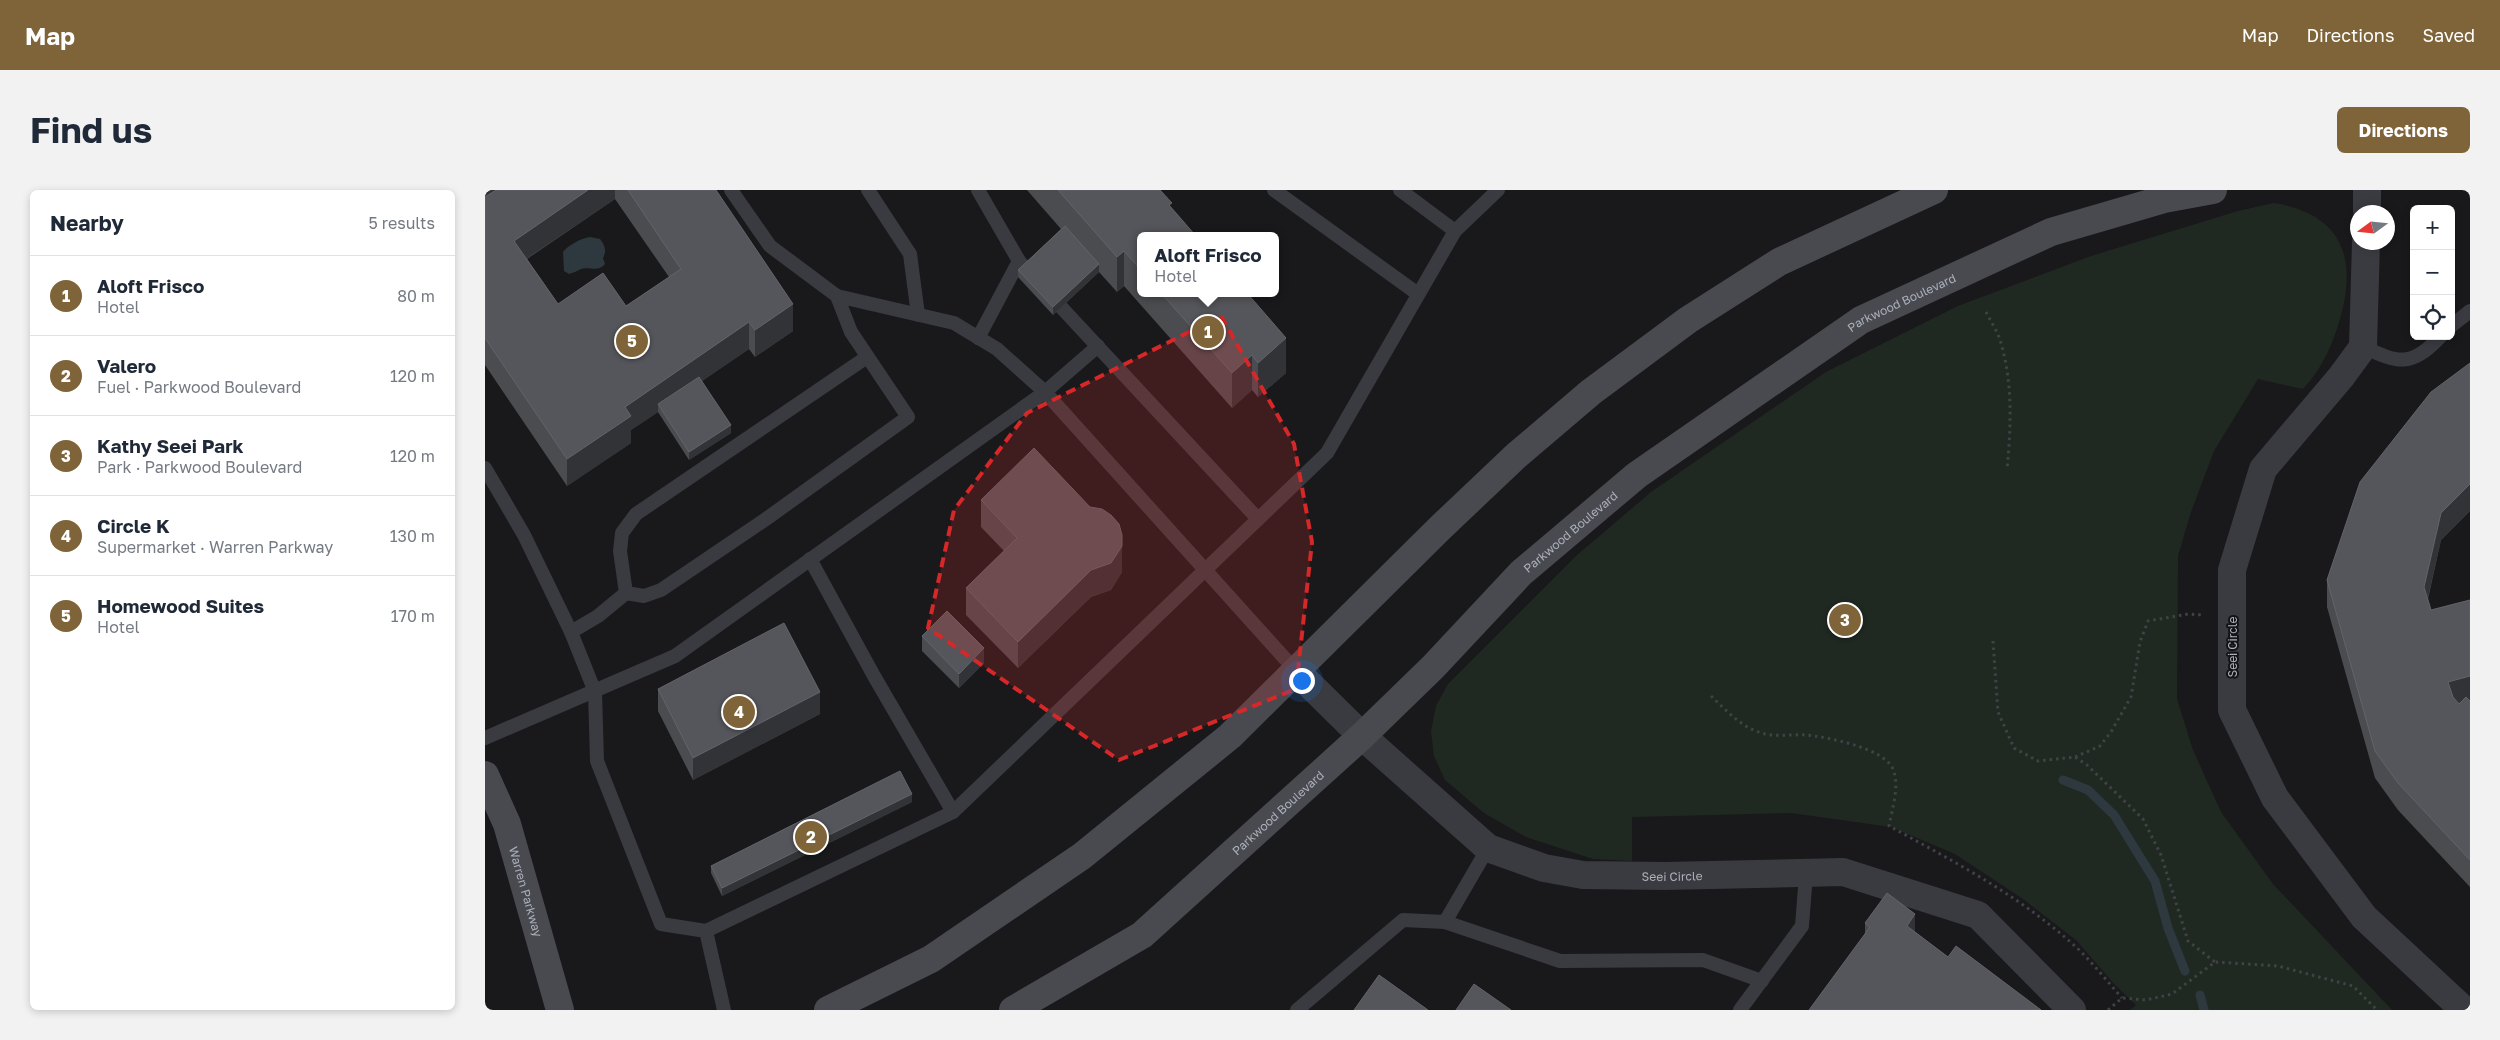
<!DOCTYPE html>
<meta charset="utf-8">
<style>
body{margin:0;font-family:"Golos Text",sans-serif;background:#f2f2f3;color:#1f2937}
.controls{position:absolute;right:15px;top:15px;display:grid;overflow:hidden;border-radius:8px;box-shadow:0 2px 8px #0003}
.controls button{width:45px;height:45px;display:grid;place-items:center;padding:0;border:0;border-bottom:1px solid #e0e1e3;background:#fff;color:#1f2937;font:25px sans-serif}
.compass{position:absolute;left:1865px;top:15px;width:45px;height:45px;border-radius:50%;background:#fff;box-shadow:0 2px 8px #0003;rotate:255deg}
.you{position:absolute;left:816px;top:490px;width:18px;height:18px;margin:-12px;border:4px solid #fff;border-radius:50%;background:#1a73e8;box-shadow:0 0 0 8px #1a73e833}
.badge{display:grid;place-items:center;width:32px;height:32px;border-radius:50%;background:#7e6438;color:#fff;font-size:16px;font-weight:700}
.pin{position:absolute;translate:-50% -50%;border:2px solid #fff;box-shadow:0 1px 5px #0006}
.popup{position:absolute;left:652px;top:42px;width:142px;height:65px;box-sizing:border-box;display:grid;place-content:center;border-radius:8px;background:#fff;filter:drop-shadow(0 1px 4px #0005);font-size:16px;white-space:nowrap;color:#747a83}
.popup b{font-size:19px;color:#1f2937}
.popup::after{content:'';position:absolute;left:50%;top:100%;margin-left:-10px;border:10px solid transparent;border-top-color:#fff}
.list{margin:0;padding:0;list-style:none}
h2{display:flex;justify-content:space-between;align-items:center;height:65px;margin:0;padding:0 20px;font-size:21px}
h2 small{font-size:16px;font-weight:400;color:#747a83}
.list li{display:grid;grid-template-columns:32px 1fr auto;gap:15px;align-items:center;box-sizing:border-box;height:80px;padding:0 20px;border-top:1px solid #e0e1e3}
.list b{display:block;font-size:19px;white-space:nowrap}
.list p{margin:0;font-size:16px;white-space:nowrap;color:#747a83}
.list em{font-size:16px;font-style:normal;color:#747a83}
.icon{flex:none;width:28px;height:28px;fill:none;stroke:currentColor;stroke-width:2;stroke-linecap:round;stroke-linejoin:round}
.map{position:relative;flex:none;width:1985px;height:820px;overflow:hidden;border-radius:8px}
header{display:flex;align-items:center;gap:30px;box-sizing:border-box;height:70px;padding:0 25px;background:#7e6438;color:#fff}
header strong{font-size:24px}
nav{display:flex;gap:28px;margin-inline-start:auto;font-size:18px}
.intro{display:flex;align-items:center;justify-content:space-between;box-sizing:border-box;height:120px;padding:0 30px}
h1{margin:0;font-size:35px}
.button{padding:12px 22px;border-radius:8px;background:#7e6438;color:#fff;font-size:18px;font-weight:700}
main{display:flex;gap:30px;padding:0 30px}
aside{flex:1;background:#fff;border-radius:8px;box-shadow:0 2px 8px #0003}
.map>svg:first-child{display:block}
.park{fill:#202921}
.water{fill:#2e383f}
.lines{fill:none;stroke-linecap:round;stroke-linejoin:round}
.stream{stroke:#2e383f;stroke-width:9}
.path{stroke:#404247;stroke-width:3;stroke-dasharray:2.5 4;stroke-linecap:butt}
.lane{stroke:#3a3b40;stroke-width:14}
.street{stroke:#3a3b40;stroke-width:28}
.secondary{stroke:#484a50;stroke-width:28}
.wall{fill:#4a4c50;fill-rule:evenodd}
.shaded-wall{fill:#323336}
.building{fill:#55565b;stroke:#62646a}
.marked{fill:#d62828;fill-opacity:0.2;stroke:#d62828;stroke-width:4;stroke-dasharray:10 6;stroke-linejoin:round}
.labels{text-anchor:middle;dominant-baseline:central;stroke-width:4;stroke-linejoin:round;paint-order:stroke}
.street-label{font-size:12px;fill:#abb0ba;stroke:#141416}
</style>
<header>
<strong>Map</strong>
<nav><a>Map</a><a>Directions</a><a>Saved</a></nav>
</header>
<div class="intro"><h1>Find us</h1><a class="button">Directions</a></div>
<main>
<aside>
<h2>Nearby<small>5 results</small></h2>
<ul class="list">
<li><span class="badge">1</span><div><b>Aloft Frisco</b><p>Hotel</p></div><em>80 m</em></li>
<li><span class="badge">2</span><div><b>Valero</b><p>Fuel · Parkwood Boulevard</p></div><em>120 m</em></li>
<li><span class="badge">3</span><div><b>Kathy Seei Park</b><p>Park · Parkwood Boulevard</p></div><em>120 m</em></li>
<li><span class="badge">4</span><div><b>Circle K</b><p>Supermarket · Warren Parkway</p></div><em>130 m</em></li>
<li><span class="badge">5</span><div><b>Homewood Suites</b><p>Hotel</p></div><em>170 m</em></li>
</ul>
</aside>
<div class="map">
<svg width="1985" height="820" viewBox="0 0 1985 820">
<rect width="100%" height="100%" fill="#19191b"/>
<path class="park" d="M1789,13C1861,25 1873,72 1853,136C1845,160 1835,181 1818,199L1773,189L1729,261L1706,322L1693,366L1692,509L1708,560L1736,622L1788,694L1907,820H1645L1651,815L1630,795L1592,751L1538,709L1470,664L1406,637L1306,623L1147,627V671L1108,669L1041,647L999,623L960,590L949,566L946,541L951,516L963,494L1091,366L1166,302L1341,182L1473,116L1606,66L1753,21Z"/>
<path class="water" d="M105,47L115,49C120,56 122,60 118,68L120,74C112,83 105,76 96,79C92,81 88,83 84,84L79,81L78,62C82,56 96,48 105,47Z"/>
<g class="lines">
<g class="stream">
<path d="M1578,590L1603,600L1629,625L1647,654L1670,691L1683,738L1700,781"/>
<path d="M1715,805L1719,820"/>
</g>
<g class="path">
<path d="M1501,122C1506,132 1513,142 1516,153C1528,195 1526,237 1522,280"/>
<path d="M1508,451L1513,522L1529,558L1553,571L1590,567L1602,575L1658,629L1676,665L1703,751L1730,772"/>
<path d="M1226,506C1240,519 1253,534 1271,541C1287,548 1304,544 1321,545C1342,547 1399,558 1408,579C1415,596 1407,619 1404,636C1470,672 1535,706 1591,757C1607,772 1622,791 1637,808"/>
<path d="M1590,567L1615,556L1626,542L1646,507L1655,452L1663,431L1703,424L1719,425"/>
<path d="M1623,820L1637,808L1661,810L1687,804L1730,772L1793,776L1868,796L1892,820"/>
</g>
<g class="lane">
<path d="M246,0L285,56L352,106L469,133L512,159L560,202L812,482"/>
<path d="M383,0L425,64L433,125"/>
<path d="M493,0L534,71L541,79"/>
<path d="M789,0L933,104"/>
<path d="M915,0L970,41L1013,0"/>
<path d="M576,117L773,329"/>
<path d="M1966,136L1985,121"/>
<path d="M493,148L534,71"/>
<path d="M1878,157C1914,173 1926,178 1956,146"/>
<path d="M0,278L39,345L86,442L110,502L112,571L176,734L221,741L239,820"/>
<path d="M325,369L389,486L468,622"/>
<path d="M141,403L135,361L137,343L151,324L382,167"/>
<path d="M86,442L113,426L141,403L159,406L176,400L281,329L423,227L366,142L352,106"/>
<path d="M0,548L190,466L560,202L613,156"/>
<path d="M960,732L1075,771L1218,770L1277,791"/>
<path d="M221,741L468,622L842,263L970,41"/>
<path d="M812,820L918,730L960,732L1003,658"/>
<path d="M1255,820L1317,736L1321,684"/>
</g>
<g class="street">
<path d="M1882,0V22"/>
<path d="M1881,52L1878,157L1856,187L1778,279L1747,380V520L1790,608L1879,727L1979,820"/>
<path id="s1" d="M812,482L877,546L1003,658L1059,678L1098,685L1180,686L1358,682L1493,725L1587,820"/>
</g>
<g class="secondary">
<path id="s2" d="M0,585L22,634L75,820"/>
<path d="M343,820L446,769L597,666L745,546L956,337L1032,265L1106,202L1203,130L1294,72L1449,0"/>
<path id="s3" d="M528,820L657,745L877,546L948,477L1036,383L1152,285L1376,130L1566,42L1679,9L1728,0"/>
</g>
</g>
<g class="wall">
<path d="M11,0H231L308,141L270,167L264,159L217,191L246,243L204,270L173,222L146,240V253L82,296L0,175V7ZM130,9L184,87L141,116L73,114L42,69Z"/>
<path d="M542,0H675L656,46V103H762L801,183L773,207L767,200L747,218L639,96L632,102L614,82L568,125L533,87V80L576,39Z"/>
<path d="M1985,173V321L1956,350L1943,409L1946,420L1985,410V697L1913,620L1890,588L1842,417V390Z"/>
<path d="M496,310L637,372V382L626,400L606,407L533,478L481,425V398L519,361L496,337Z"/>
<path d="M437,446L499,473L474,498L437,461Z"/>
<path d="M173,499L335,524L208,590L173,521Z"/>
<path d="M427,612L237,706L226,683V676Z"/>
<path d="M1380,733L1430,742L1463,767L1556,820L1380,744Z"/>
</g>
<g class="shaded-wall">
<path d="M0,0H10L0,7Z"/>
<path d="M103,0H130V9L29,77V51Z"/>
<path d="M639,61V96L632,102V67Z"/>
<path d="M614,74V82L568,125V117Z"/>
<path d="M308,114V141L270,167V140Z"/>
<path d="M264,132V159L176,219L173,214V222L146,240V253L82,296V269L140,217Z"/>
<path d="M801,148V183L773,207V173Z"/>
<path d="M767,165V200L747,218V183Z"/>
<path d="M246,235V243L204,270V262Z"/>
<path d="M1985,294V321L1956,350L1939,424V397L1956,323Z"/>
<path d="M637,345V382L626,400L606,407L533,478V452L606,380Z"/>
<path d="M499,458V473L474,498V484Z"/>
<path d="M1985,486V513L1963,519V492Z"/>
<path d="M335,502V524L208,590V568Z"/>
<path d="M427,604V612L237,706V698Z"/>
<path d="M1430,724V751L1422,736Z"/>
</g>
<g class="building">
<path d="M11,0H103L29,51L73,114L118,83L141,116L196,79L143,0H231L308,114L270,140L264,132L140,217L146,226L82,269L0,148V7Z"/>
<path d="M573,0H675L687,13L684,15L711,46H656V80L639,61L632,67Z"/>
<path d="M580,36L614,74L568,117L533,80Z"/>
<path d="M676,103H762L801,148L773,173L767,165L747,183Z"/>
<path d="M1985,173V294L1956,323L1939,397L1946,420L1985,410V486L1963,492L1968,507L1974,514L1981,507L1985,511V670L1913,593L1890,561L1842,390L1875,292L1946,202Z"/>
<path d="M214,187L246,235L204,262L173,214Z"/>
<path d="M549,258L605,317L617,319L626,325L634,334L637,345V356L626,373L606,380L533,452L481,398L532,348L496,310Z"/>
<path d="M462,421L499,458L474,484L437,446Z"/>
<path d="M299,433L335,502L208,568L173,499Z"/>
<path d="M415,581L427,604L237,698L226,676Z"/>
<path d="M1402,703L1430,724L1422,736L1463,767L1471,756L1556,820H1324L1385,737L1380,733Z"/>
<path d="M894,785L943,820H869Z"/>
<path d="M989,794L1026,820H971Z"/>
</g>
<path class="marked" d="M736,126L809,254L827,352L811,499L634,570L443,438L469,320L542,223Z"/>
<g class="labels">
<g class="street-label">
<text stroke="none"><textPath href="#s3" startOffset="1142">Parkwood Boulevard</textPath></text>
<text stroke="none"><textPath href="#s3" startOffset="738">Parkwood Boulevard</textPath></text>
<text transform="translate(1747 457) rotate(-90)">Seei Circle</text>
<text stroke="none"><textPath href="#s3" startOffset="332">Parkwood Boulevard</textPath></text>
<text stroke="none"><textPath href="#s1" startOffset="448">Seei Circle</textPath></text>
<text stroke="none"><textPath href="#s2" startOffset="124">Warren Parkway</textPath></text>
</g>
</g>
</svg>
<div class="controls">
<button>+</button>
<button>−</button>
<button><svg class="icon" aria-label="locate" viewBox="0 0 24 24"><circle cx="12" cy="12" r="6"/><path d="M12 2v4M12 18v4M2 12h4M18 12h4"/></svg></button>
</div>
<svg class="compass" viewBox="-18 -18 36 36"><path d="M0-13l5 13h-10z" fill="#e53935"/><path d="M0 13l5-13h-10z" fill="#747a83"/></svg>
<div class="you"></div>
<div class="pin badge" style="left:723px;top:142px">1</div>
<div class="popup"><b>Aloft Frisco</b>Hotel</div>
<div class="pin badge" style="left:326px;top:647px">2</div>
<div class="pin badge" style="left:1360px;top:430px">3</div>
<div class="pin badge" style="left:254px;top:522px">4</div>
<div class="pin badge" style="left:147px;top:151px">5</div>
</div>
</main>
